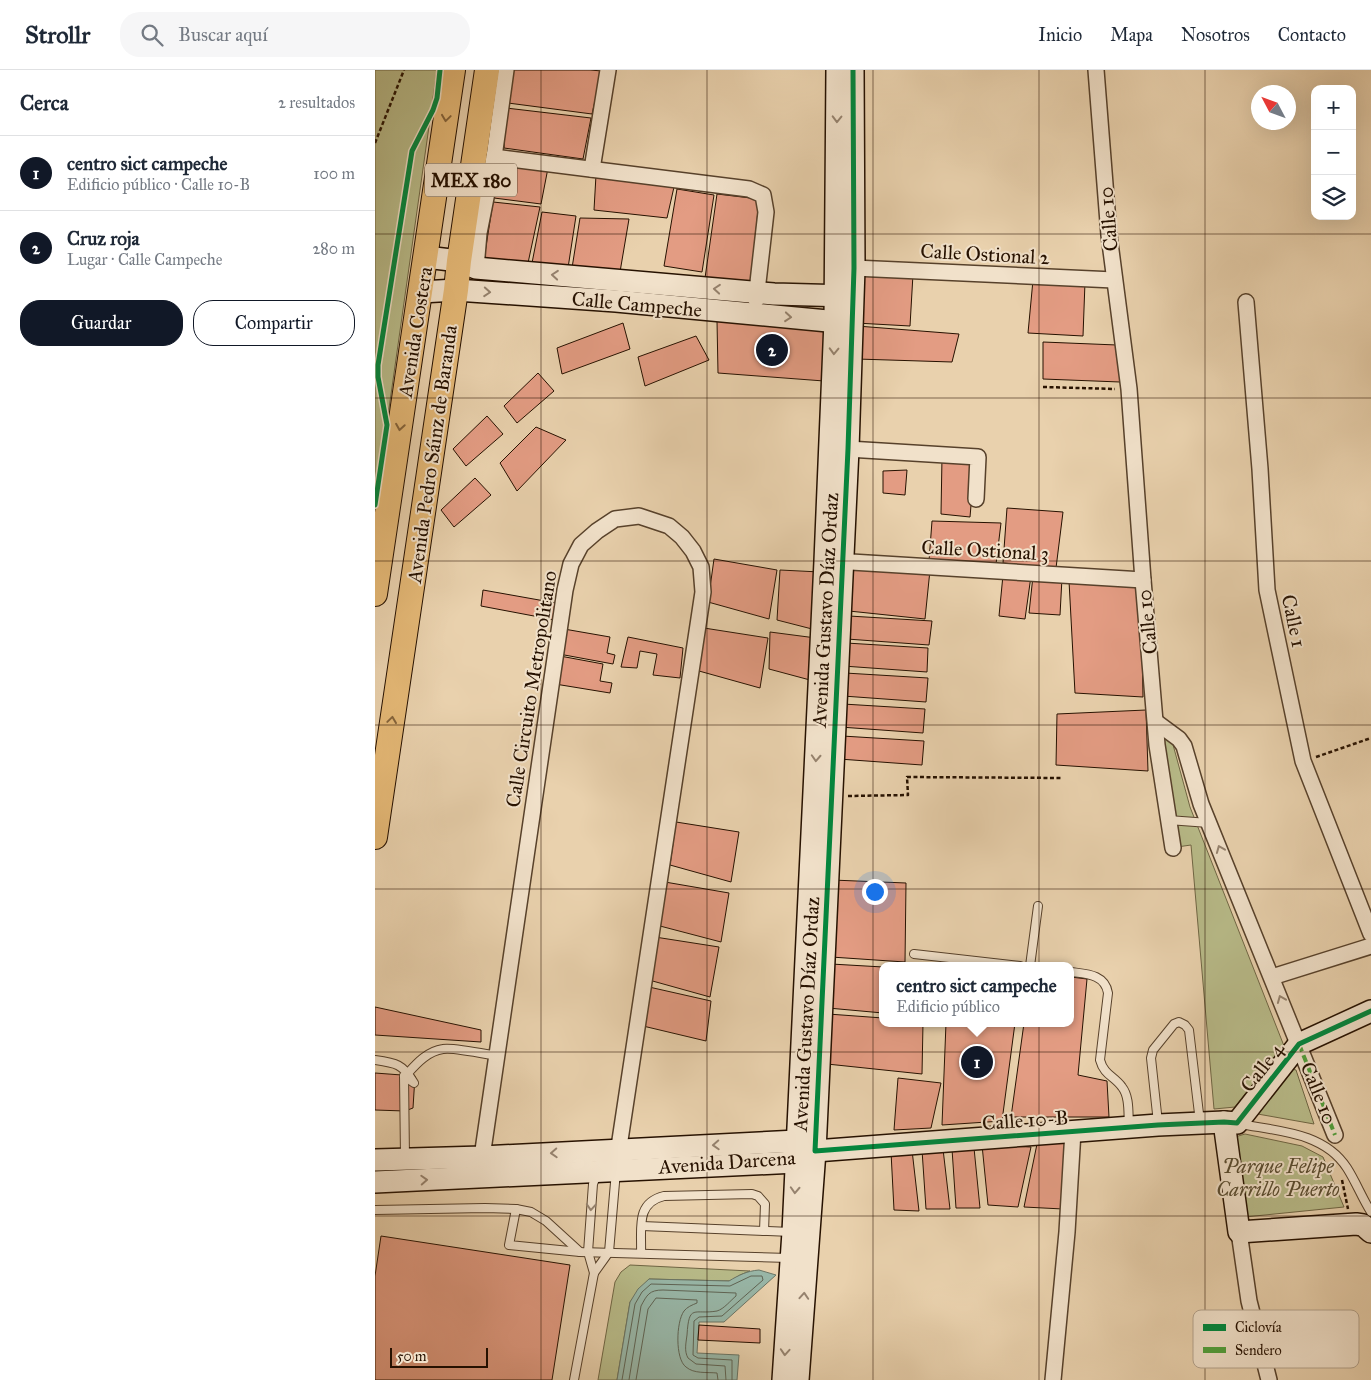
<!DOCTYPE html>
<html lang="es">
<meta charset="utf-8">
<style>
body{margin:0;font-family:"IM FELL Great Primer",serif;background:#f6f6f7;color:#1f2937}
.controls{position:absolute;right:15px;top:15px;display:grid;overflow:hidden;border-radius:10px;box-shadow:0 5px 20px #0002}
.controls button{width:45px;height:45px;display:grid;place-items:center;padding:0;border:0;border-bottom:1px solid #e0e1e3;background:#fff;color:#1f2937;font:25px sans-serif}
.compass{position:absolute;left:876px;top:15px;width:45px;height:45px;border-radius:50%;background:#fff;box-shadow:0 5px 20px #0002;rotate:311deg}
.scale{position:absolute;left:15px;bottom:12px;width:98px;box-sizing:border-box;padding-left:5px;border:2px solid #261100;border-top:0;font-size:14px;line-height:18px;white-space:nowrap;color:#261100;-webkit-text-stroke:4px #f1e1ca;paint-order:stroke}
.you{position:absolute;left:499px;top:821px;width:18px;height:18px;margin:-12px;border:4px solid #fff;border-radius:50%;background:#1a73e8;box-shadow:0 0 0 8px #1a73e833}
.badge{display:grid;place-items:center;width:32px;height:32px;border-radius:50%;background:#111827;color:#fff;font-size:16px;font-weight:700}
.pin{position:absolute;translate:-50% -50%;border:2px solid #fff;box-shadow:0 1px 5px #0006}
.popup{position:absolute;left:504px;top:892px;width:195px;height:65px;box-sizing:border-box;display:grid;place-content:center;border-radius:10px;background:#fff;filter:drop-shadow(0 1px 4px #0005);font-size:16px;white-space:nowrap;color:#747a83}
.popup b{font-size:19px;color:#1f2937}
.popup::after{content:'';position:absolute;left:50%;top:100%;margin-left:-10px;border:10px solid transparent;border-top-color:#fff}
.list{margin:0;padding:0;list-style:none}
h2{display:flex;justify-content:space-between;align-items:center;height:65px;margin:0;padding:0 20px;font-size:21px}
h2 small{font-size:16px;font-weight:400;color:#747a83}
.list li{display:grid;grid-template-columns:32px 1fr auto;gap:15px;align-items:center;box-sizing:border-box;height:75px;padding:0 20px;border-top:1px solid #e0e1e3}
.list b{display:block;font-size:19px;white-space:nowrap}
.list p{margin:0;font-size:16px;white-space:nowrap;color:#747a83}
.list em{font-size:16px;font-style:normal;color:#747a83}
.actions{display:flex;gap:10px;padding:15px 20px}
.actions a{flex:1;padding:11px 0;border:1px solid #111827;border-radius:20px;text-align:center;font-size:18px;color:#111827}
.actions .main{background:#111827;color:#fff}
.icon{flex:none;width:28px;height:28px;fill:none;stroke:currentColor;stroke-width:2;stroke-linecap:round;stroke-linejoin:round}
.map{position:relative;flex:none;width:996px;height:1310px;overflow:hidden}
header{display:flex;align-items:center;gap:30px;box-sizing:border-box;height:70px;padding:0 25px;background:#fff;border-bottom:1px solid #e0e1e3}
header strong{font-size:24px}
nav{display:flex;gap:28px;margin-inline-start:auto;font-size:18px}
.search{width:350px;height:45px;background:#f6f6f7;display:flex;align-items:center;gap:12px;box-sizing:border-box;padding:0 18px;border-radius:20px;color:#747a83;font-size:19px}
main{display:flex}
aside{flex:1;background:#fff}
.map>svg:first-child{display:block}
.green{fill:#b8bb89;stroke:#6f6644}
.water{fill:#98b7a8;stroke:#6a7565}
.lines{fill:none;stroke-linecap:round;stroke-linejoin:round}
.shore{stroke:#5f6454;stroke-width:1}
.building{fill:#e39c83;stroke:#261100}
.lane-casing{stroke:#57412b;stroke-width:10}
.street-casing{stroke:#57412b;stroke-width:18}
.secondary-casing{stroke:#261100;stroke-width:24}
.primary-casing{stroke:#261100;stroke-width:26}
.path{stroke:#261100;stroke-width:2.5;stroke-dasharray:4 2.5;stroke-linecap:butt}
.lane{stroke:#f1e1ca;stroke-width:8}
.street{stroke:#f1e1ca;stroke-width:15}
.secondary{stroke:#f1e1ca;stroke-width:21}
.primary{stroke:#e4b876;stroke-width:24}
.quiet{stroke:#50a03c;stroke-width:4;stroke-dasharray:8 4;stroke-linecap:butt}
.cycleway-casing{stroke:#f1e1ca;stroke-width:8}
.cycleway{stroke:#00873e;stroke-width:5}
.oneway{stroke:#85643b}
.oneway2{stroke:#96836f}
.grid{fill:none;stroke:#261100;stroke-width:1;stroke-opacity:0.55}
.labels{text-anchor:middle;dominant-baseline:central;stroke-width:4;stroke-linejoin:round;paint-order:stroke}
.shield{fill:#f1e1ca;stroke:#634f3d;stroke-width:1}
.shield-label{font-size:19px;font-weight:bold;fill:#261100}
.street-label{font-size:20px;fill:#261100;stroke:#f1e1ca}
.park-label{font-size:20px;font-style:italic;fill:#594c30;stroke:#f1e1ca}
.key{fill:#f1e1ca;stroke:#b4a38d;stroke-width:1}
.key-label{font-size:14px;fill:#261100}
</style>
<header>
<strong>Strollr</strong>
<div class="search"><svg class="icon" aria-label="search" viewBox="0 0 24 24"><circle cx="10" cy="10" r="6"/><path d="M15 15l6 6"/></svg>Buscar aquí</div>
<nav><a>Inicio</a><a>Mapa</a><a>Nosotros</a><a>Contacto</a></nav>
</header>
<main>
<aside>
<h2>Cerca<small>2 resultados</small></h2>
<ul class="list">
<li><span class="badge">1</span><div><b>centro sict campeche</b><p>Edificio público · Calle 10-B</p></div><em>100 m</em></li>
<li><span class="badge">2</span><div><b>Cruz roja</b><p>Lugar · Calle Campeche</p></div><em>280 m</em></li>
</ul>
<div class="actions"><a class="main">Guardar</a><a>Compartir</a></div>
</aside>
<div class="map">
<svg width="996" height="1310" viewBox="0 0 996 1310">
<rect width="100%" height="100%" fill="#e9d1ad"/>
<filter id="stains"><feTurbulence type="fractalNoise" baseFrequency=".004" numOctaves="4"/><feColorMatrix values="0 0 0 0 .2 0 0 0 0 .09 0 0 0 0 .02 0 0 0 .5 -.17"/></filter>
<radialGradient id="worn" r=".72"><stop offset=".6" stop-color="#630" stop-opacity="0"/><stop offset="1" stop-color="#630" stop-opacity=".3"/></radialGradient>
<g class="green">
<path d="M0,0H62L0,437Z"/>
<path d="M784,663L797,671L815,737L911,981L896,1001L888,1002L860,1037L839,1039L816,775L802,777Z"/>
<path d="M913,998L921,1000L939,1054L877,1043Z"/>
<path d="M870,1064L927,1076L948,1087L969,1137L870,1147L860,1067Z"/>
<path d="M255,1195L375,1201L365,1205L355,1211L274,1209L255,1232L242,1310H223L240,1212L246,1202Z"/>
</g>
<path class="water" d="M384,1200L401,1205L349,1252H324L322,1283L364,1285L362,1310H242L255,1232L263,1219L274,1209L354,1211C364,1205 372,1201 384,1200Z"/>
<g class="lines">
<g class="shore">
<path d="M247,1310L260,1234L267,1222L276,1214L355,1216L376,1206H387L388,1210L347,1246L324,1247L319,1251L318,1285L323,1288L357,1290V1310"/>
<path d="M254,1310L266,1236C272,1225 274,1220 288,1220L361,1223V1226C356,1230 349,1239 342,1241C319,1245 314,1233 312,1265C311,1273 309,1281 313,1288L321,1294L350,1296L351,1310"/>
<path d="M261,1310L273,1239L281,1228L322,1230V1233C317,1235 312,1237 309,1241C301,1252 300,1289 311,1297C319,1304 332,1302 342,1303L343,1310"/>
</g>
</g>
<g class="building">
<path d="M135,0H215L227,1L217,44L133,33Z"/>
<path d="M131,38L216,48L208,89L129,78Z"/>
<path d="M125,91L173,98L166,134L119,128Z"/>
<path d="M221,105L299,117L292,148L219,140Z"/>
<path d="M302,119L339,125L327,202L289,196Z"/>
<path d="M342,124L384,129L376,215L330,208Z"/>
<path d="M118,132L165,137L153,193L109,189Z"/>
<path d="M167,142L201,146L193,198L157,193Z"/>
<path d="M205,148L254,149L245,202L197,198Z"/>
<path d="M483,202L538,204L535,256L481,253Z"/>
<path d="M658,210L710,212L708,266L653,263Z"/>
<path d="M342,251L454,257L449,311L343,303Z"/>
<path d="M248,253L255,279L187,304L182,278Z"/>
<path d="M482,256L584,264L577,292L482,289Z"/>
<path d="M321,266L334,290L270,316L263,287Z"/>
<path d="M668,272L742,275L745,312L668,309Z"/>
<path d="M163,303L179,321L142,353L129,336Z"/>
<path d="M112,346L128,364L91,396L78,379Z"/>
<path d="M161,357L191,370L142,421L125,393Z"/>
<path d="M567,387L600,389L595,447L566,444Z"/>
<path d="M532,400L530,425L508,423V401Z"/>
<path d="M100,408L116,425L79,457L66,440Z"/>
<path d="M632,438L688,442L681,498L628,493Z"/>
<path d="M557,451L626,453L621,494L554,491Z"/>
<path d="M339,489L402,500L394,549L333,532Z"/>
<path d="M471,495L555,500L550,549L474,541Z"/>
<path d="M405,500L445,502L441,560L402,550Z"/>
<path d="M628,505L656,506L650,549L624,546Z"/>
<path d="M658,506L687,508L685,545L654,543Z"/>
<path d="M694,511L766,518L768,627L700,623Z"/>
<path d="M108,520L181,533L180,550L106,536Z"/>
<path d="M474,546L557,551L554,575L472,569Z"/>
<path d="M329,558L393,568L385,618L324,601Z"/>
<path d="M189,559L235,567L232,583L240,585L238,594L184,584Z"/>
<path d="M395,562L441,568L435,610L394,599Z"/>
<path d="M253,567L308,578L305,608L278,605L282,584L265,581L262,598L246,597Z"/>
<path d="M471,573L553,578L552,602L468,596Z"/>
<path d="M185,586L228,594L225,611L237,613L235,623L180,614Z"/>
<path d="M470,603L553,608L551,632L468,626Z"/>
<path d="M468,634L550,639L548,663L465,657Z"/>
<path d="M771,640L773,701L681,695L682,644Z"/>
<path d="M467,666L549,671L547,695L464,689Z"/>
<path d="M301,752L364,762L356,812L295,795Z"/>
<path d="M457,810L531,813L530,892L456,887Z"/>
<path d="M290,812L354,823L346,872L285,856Z"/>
<path d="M280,867L344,877L335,927L274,910Z"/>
<path d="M456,894L508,897V943L453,938Z"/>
<path d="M696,907L712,909L703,1005L732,1011L734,1047H636L649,953H696Z"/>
<path d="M274,917L336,931L331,971L268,956Z"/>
<path d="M0,937L106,960V972L0,965Z"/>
<path d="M453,944L508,948V953H548L547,1004L452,994Z"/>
<path d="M571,953H640L627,1051L567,1055Z"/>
<path d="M0,1003L40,1006L38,1038L30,1041L0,1040Z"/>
<path d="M523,1008L566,1013L556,1058L519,1060Z"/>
<path d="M693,1069L688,1139L649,1137L662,1074Z"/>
<path d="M607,1075L656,1077L643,1137L613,1135Z"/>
<path d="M599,1078L605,1138H581L577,1079Z"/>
<path d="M568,1079L575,1139H551L547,1080Z"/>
<path d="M537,1080L544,1141L519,1140L516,1082Z"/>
<path d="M6,1166L195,1195L177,1310H0V1206Z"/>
<path d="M324,1255L385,1259V1273L323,1270Z"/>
</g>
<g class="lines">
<defs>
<g id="lane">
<path d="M793,750L834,753"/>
<path d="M539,884L645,896"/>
<path d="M655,896L663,836"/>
<path d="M696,902C711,904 730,904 733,923L725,990C729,1005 739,1006 747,1017C755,1027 753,1044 754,1055"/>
<path d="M0,990C21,993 28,994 39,1013L29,1006"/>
<path d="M33,1003C42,993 53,981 68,979C78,977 110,984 122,986"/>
<path d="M29,1006L30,1088"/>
<path d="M783,1053L776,988L778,980L799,954L804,952L810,955L814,960L825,1052"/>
<path d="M865,1054C902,1061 949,1062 972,1098C981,1112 987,1128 996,1142"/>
<path d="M141,1139L134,1175L205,1182"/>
<path d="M0,1140L110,1138L141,1139L156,1142L171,1151L205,1182L414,1188"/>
<path d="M267,1156L416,1162"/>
<path d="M266,1183C267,1159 260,1133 289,1126L377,1124L383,1126L390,1134L389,1161"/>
<path d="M219,1203L213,1182L218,1114L222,1104"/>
<path d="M199,1310L219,1203L234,1182L241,1101"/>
</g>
<g id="street">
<path d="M721,0L734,165L754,319L768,510L782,675L798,778"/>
<path d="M119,87L374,119L388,125L391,142L381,230"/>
<path d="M217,99L233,0"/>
<path d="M101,198L104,163L119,87L131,0"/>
<path d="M479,198L739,210"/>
<path d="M871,232L885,399L892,520L928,691L996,864"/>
<path d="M473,379L603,387L601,429"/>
<path d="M460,491L768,510"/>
<path d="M781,652L804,669L809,676L826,734L960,1065"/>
<path d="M897,907L996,876"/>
<path d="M107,1087L190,520L196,494L206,475L222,461L240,449L264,446L294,456L307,467L318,481L326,497L328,522L242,1090"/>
<path d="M864,1162L874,1231L894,1310"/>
<path d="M678,1310L692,1162L698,1061"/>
</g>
<g id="secondary">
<path d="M51,187L84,191L101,198L399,224L473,226"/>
<path d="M46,222L81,220L241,231L474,253"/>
<path d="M849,1052L864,1162L981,1154L988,1155L996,1162"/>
<path d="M0,1090L107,1087L422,1071L435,1078"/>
<path d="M0,1112L421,1092L440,1081L783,1055L849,1052L862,1053L924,974L996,941"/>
<path d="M408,1310L418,1162L450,491L460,251L462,0"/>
<path d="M423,1310L440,1081L473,379L479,198L478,0"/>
</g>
<g id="primary">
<path d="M0,524L78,0"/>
<path d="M0,767L81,220L84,191L112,0"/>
</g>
</defs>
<use href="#lane" class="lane-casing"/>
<use href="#street" class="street-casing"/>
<use href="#secondary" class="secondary-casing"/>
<use href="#primary" class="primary-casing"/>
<g class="path">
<path d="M0,73L29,0"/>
<path d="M668,317L740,319"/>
<path d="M941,687L996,668"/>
<path d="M473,726L533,725L532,707L687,708"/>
<path d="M967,1110L973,1139"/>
</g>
<use href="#lane" class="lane"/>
<use href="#street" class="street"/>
<use href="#secondary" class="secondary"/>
<use href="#primary" class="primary"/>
<path class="quiet" d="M924,974L960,1065"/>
<defs>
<g id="cycleway">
<path d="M478,0L479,198L473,379L440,1081L783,1055L849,1052L862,1053L924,974L996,941"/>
<path d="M0,435L12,355L3,307V295L37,81L58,40L62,28L65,0"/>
</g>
</defs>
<use href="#cycleway" class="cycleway-casing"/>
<use href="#cycleway" class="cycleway"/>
</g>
<defs><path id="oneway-chevron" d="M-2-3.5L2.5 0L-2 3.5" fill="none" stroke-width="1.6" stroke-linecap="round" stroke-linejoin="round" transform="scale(1.25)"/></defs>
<g class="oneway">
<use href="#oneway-chevron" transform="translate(71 48) rotate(98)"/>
<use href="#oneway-chevron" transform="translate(25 357) rotate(99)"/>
<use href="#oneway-chevron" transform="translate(17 650) rotate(-82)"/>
</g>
<g class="oneway2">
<use href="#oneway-chevron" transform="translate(462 49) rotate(91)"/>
<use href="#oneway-chevron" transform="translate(180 205) rotate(-175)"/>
<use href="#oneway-chevron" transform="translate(342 219) rotate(-175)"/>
<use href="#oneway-chevron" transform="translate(112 222) rotate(4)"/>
<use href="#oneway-chevron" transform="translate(413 247) rotate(5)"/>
<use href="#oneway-chevron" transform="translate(459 281) rotate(92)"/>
<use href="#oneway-chevron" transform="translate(441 688) rotate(93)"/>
<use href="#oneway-chevron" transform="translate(845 779) rotate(-112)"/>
<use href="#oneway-chevron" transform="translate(906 929) rotate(-112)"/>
<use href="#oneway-chevron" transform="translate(341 1075) rotate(177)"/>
<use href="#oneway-chevron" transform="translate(179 1083) rotate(177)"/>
<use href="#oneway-chevron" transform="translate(49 1110) rotate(-3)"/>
<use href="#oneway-chevron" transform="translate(420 1120) rotate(93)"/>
<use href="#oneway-chevron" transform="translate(216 1137) rotate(94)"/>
<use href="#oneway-chevron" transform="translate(429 1226) rotate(-86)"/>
<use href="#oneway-chevron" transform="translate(410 1282) rotate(94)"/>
</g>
<path class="grid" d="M166,0V1310M332,0V1310M498,0V1310M664,0V1310M830,0V1310M0,164H996M0,328H996M0,491H996M0,655H996M0,819H996M0,982H996M0,1146H996"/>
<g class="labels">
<rect class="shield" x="50" y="93.5" width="92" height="33" rx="4"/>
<g class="shield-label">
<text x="96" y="110">MEX 180</text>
</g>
<g class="street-label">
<text transform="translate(733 149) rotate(-95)">Calle 10</text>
<text transform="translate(610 184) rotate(3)">Calle Ostional 2</text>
<text transform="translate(262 234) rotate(5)">Calle Campeche</text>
<text transform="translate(40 262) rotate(-81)">Avenida Costera</text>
<text transform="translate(57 384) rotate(-82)">Avenida Pedro Sáinz de Baranda</text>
<text transform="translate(610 480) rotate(3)">Calle Ostional 3</text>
<text transform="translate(450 540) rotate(-87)">Avenida Gustavo Díaz Ordaz</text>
<text transform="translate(919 551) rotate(78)">Calle 1</text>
<text transform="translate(772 552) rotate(-96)">Calle 10</text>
<text transform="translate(156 619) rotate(-81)">Calle Circuito Metropolitano</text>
<text transform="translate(431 944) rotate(-87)">Avenida Gustavo Díaz Ordaz</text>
<text transform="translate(887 997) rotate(-52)">Calle 4</text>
<text transform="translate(944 1023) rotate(68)">Calle 10</text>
<text transform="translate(650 1050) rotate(-4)">Calle 10-B</text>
<text transform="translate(352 1092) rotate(-4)">Avenida Darcena</text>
</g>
<g class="park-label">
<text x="903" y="1096">Parque Felipe<tspan x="903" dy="23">Carrillo Puerto</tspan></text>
</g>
</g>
<rect x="818" y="1240" width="166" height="58" rx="8" class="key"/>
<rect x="828" y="1254" width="23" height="7" fill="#00873e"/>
<rect x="828" y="1277" width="23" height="6" fill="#50a03c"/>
<g class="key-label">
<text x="860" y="1262">Ciclovía</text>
<text x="860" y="1285">Sendero</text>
</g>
<rect width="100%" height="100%" filter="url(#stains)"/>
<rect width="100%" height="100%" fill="url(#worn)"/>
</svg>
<div class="controls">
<button>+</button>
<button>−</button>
<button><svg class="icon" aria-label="layers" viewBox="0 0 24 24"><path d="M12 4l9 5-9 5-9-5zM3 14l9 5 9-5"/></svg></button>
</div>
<svg class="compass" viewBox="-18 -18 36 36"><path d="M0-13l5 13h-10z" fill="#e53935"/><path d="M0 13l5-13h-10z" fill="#747a83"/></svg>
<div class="scale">50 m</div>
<div class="you"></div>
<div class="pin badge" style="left:602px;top:992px">1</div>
<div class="popup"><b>centro sict campeche</b>Edificio público</div>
<div class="pin badge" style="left:397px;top:280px">2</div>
</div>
</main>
